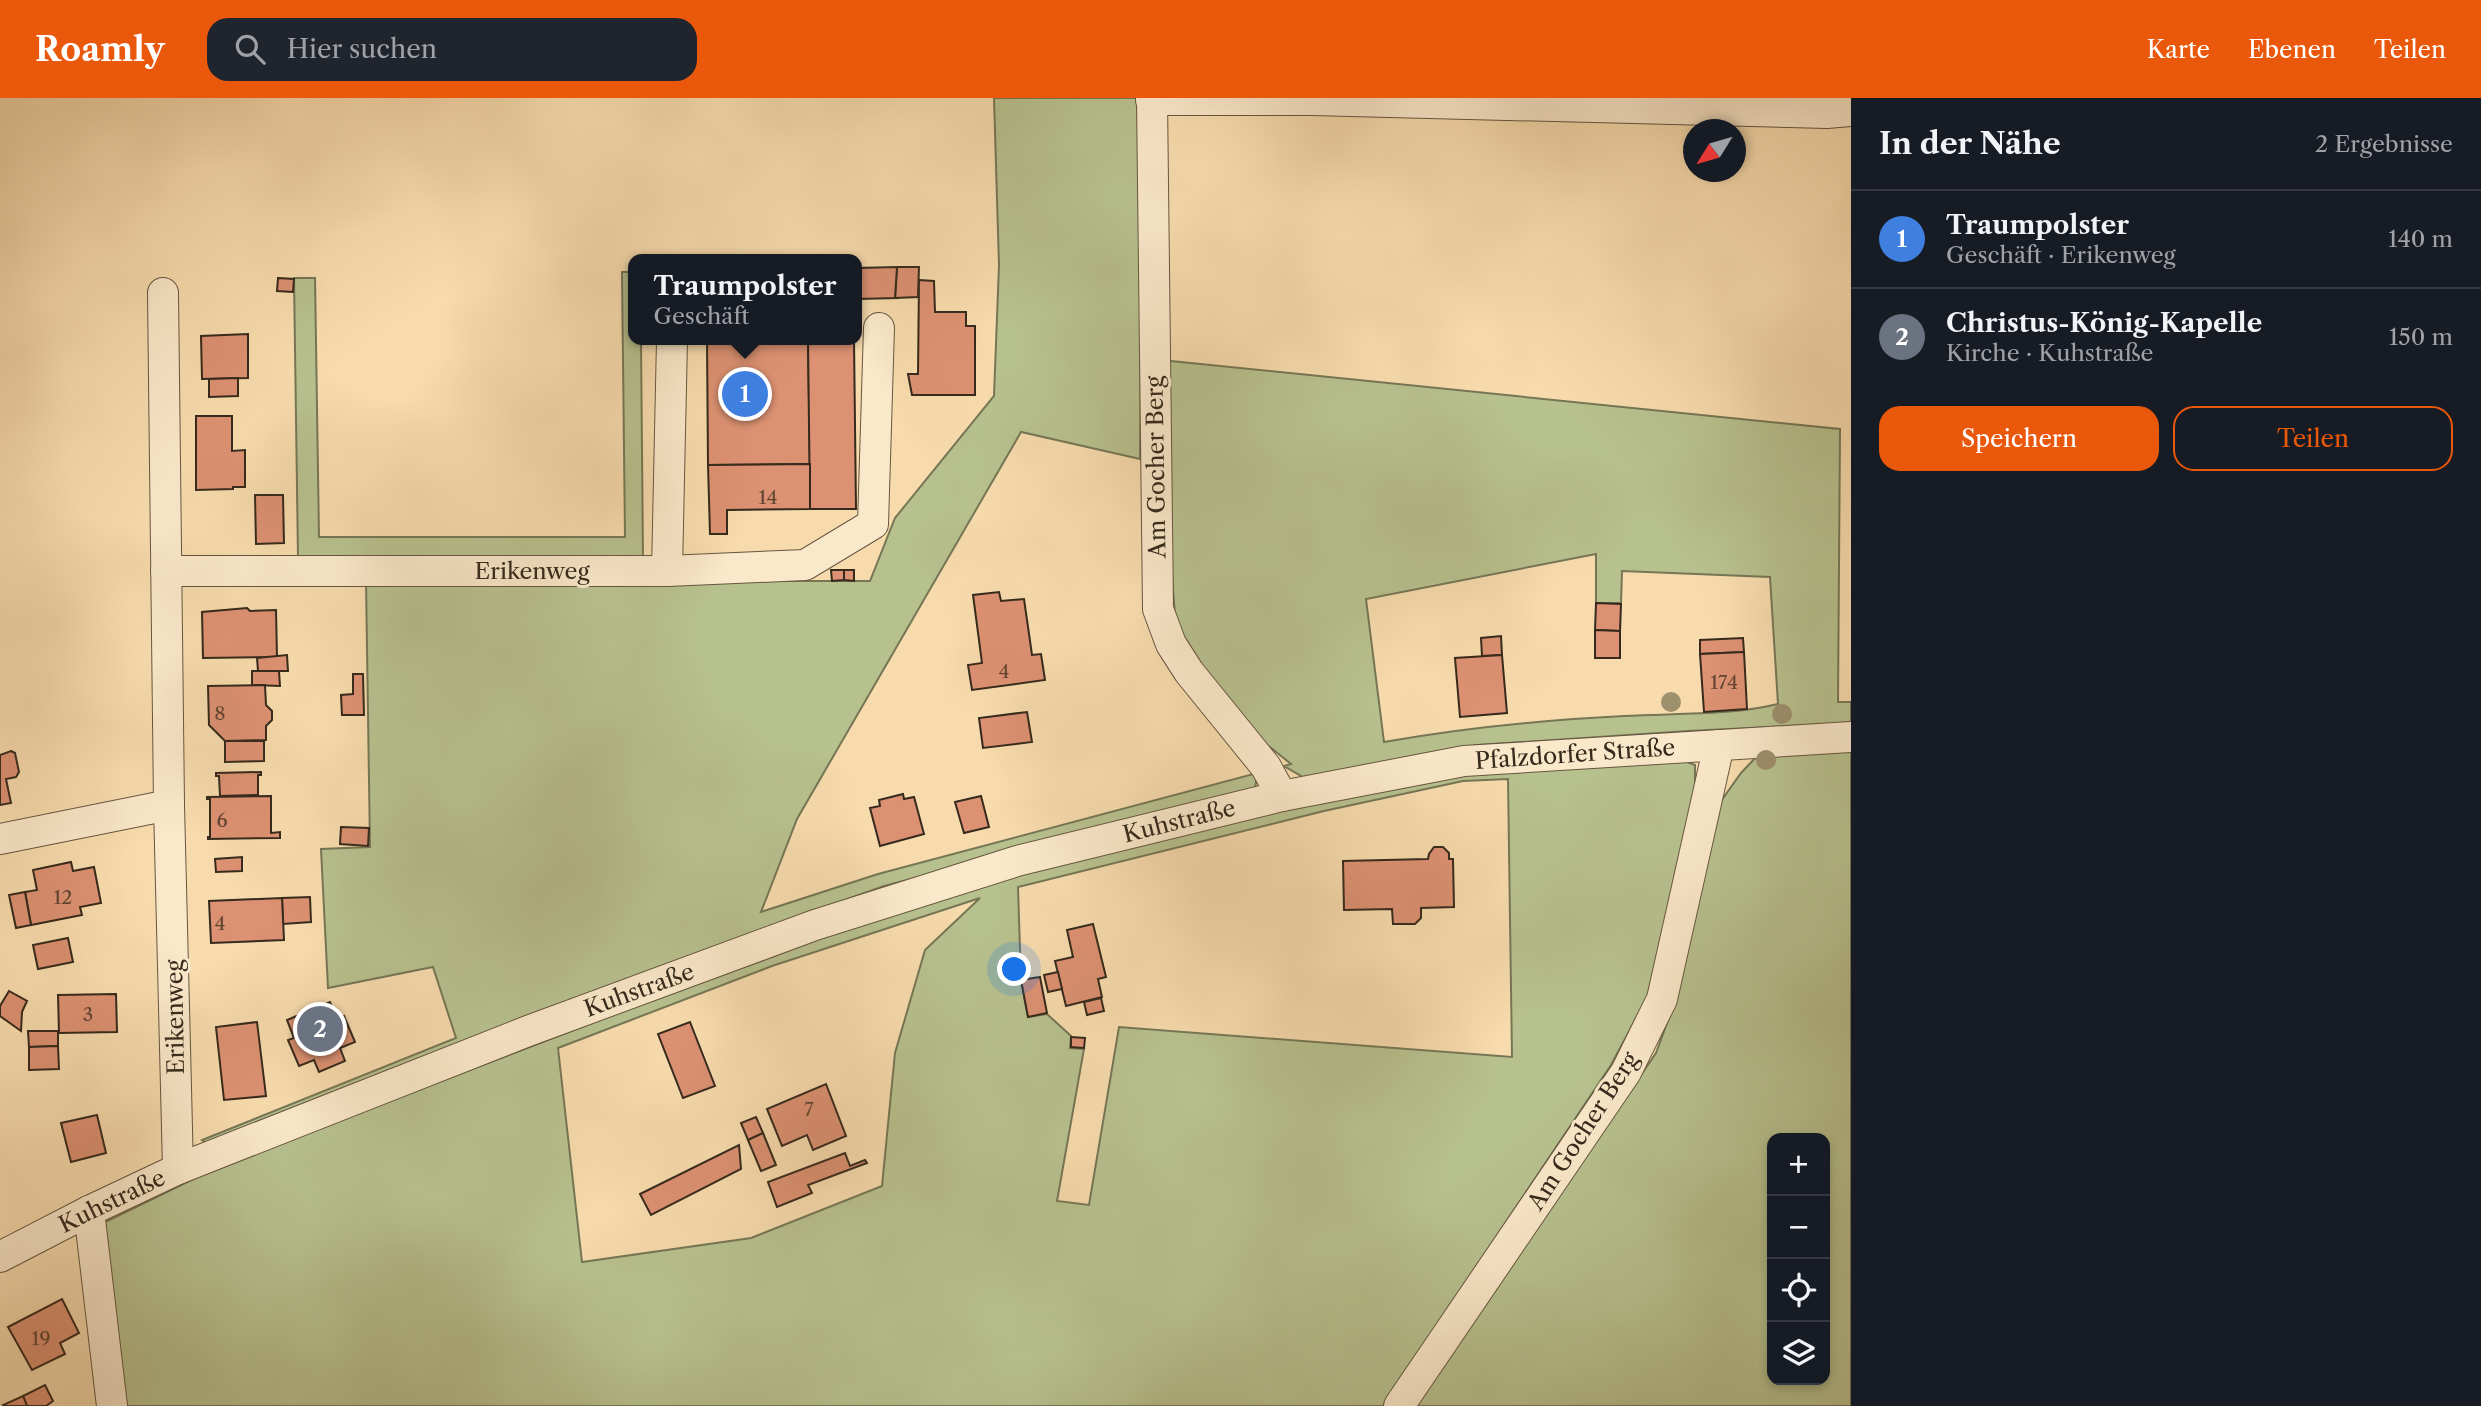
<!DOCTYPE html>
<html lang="de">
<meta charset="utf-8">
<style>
body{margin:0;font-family:"Libre Caslon Text",serif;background:#20242c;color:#f1f3f6}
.controls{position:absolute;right:21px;bottom:21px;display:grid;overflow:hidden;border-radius:14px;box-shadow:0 4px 10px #0003}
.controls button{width:63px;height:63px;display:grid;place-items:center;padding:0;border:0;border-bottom:2px solid #363941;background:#171b24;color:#f1f3f6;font:35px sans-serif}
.compass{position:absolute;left:1683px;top:21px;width:63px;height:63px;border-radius:50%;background:#171b24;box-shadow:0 4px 10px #0003;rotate:233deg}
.you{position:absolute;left:1015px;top:872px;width:24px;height:24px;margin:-18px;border:5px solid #fff;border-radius:50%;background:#1a73e8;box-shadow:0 0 0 10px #1a73e833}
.badge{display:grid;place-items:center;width:46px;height:46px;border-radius:50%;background:#ea580c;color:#fff;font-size:23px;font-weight:700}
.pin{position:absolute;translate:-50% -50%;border:4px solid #fff;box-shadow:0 2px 7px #0006}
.popup{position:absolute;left:628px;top:156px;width:234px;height:91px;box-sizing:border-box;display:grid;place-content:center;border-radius:14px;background:#171b24;filter:drop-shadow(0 2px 5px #0005);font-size:23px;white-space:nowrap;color:#9ea1a6}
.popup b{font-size:26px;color:#f1f3f6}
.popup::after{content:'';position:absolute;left:50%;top:100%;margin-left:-14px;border:14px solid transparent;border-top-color:#171b24}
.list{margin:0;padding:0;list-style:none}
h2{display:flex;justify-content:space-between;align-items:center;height:91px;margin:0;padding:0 28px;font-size:30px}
h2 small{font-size:23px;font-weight:400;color:#9ea1a6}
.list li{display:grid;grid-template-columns:46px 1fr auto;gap:21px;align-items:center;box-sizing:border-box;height:98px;padding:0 28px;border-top:2px solid #363941}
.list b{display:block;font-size:26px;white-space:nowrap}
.list p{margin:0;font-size:23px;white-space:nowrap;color:#9ea1a6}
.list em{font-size:23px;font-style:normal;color:#9ea1a6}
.actions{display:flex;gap:14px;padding:21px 28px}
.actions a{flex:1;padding:16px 0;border:2px solid #ea580c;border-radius:21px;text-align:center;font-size:24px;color:#ea580c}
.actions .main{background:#ea580c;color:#fff}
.icon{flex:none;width:38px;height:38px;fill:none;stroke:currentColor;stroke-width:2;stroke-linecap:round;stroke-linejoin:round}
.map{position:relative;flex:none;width:1851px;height:1308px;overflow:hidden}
header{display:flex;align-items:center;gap:42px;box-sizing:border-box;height:98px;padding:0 35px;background:#ea580c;color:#fff}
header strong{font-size:33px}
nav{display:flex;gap:38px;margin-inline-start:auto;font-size:24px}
.search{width:490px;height:63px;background:#20242c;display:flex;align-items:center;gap:18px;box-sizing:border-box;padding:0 24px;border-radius:21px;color:#9ea1a6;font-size:26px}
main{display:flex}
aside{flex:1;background:#171b24}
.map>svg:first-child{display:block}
.green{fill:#b7c18e;stroke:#767655;stroke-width:2;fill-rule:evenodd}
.building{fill:#dc9172;stroke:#362a1c;stroke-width:2}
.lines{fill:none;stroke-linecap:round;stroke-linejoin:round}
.minor-casing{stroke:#665640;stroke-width:32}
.minor{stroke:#fae8ca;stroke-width:30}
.tree{fill:#9e8f6d}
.labels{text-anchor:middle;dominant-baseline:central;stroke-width:6;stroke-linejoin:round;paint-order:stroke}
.number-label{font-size:19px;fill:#604432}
.street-label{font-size:23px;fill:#362a1c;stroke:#fae8ca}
</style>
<header>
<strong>Roamly</strong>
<div class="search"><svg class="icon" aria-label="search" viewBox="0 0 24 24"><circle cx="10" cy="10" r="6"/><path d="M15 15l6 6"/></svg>Hier suchen</div>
<nav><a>Karte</a><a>Ebenen</a><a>Teilen</a></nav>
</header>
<main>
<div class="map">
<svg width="1851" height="1308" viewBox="0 0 1851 1308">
<rect width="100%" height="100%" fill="#f7dbad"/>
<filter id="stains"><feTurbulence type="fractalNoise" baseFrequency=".00286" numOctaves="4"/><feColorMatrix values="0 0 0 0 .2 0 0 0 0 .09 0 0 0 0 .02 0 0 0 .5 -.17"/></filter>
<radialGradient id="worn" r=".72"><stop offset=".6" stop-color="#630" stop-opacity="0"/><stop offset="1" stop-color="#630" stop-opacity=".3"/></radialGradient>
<g class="green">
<path d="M994,0H1143L1140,361L1021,334L797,721L761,814L878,776L1257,675L1255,692L884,788L700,854L211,1049L202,1042L456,940L433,869L328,890L321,751L370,749L366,483H870L895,420L994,298L999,167Z"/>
<path d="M622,174H633V242H641L643,460H298L294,180H315L319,439H625Z"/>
<path d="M1161,262L1840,331L1838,604H1851V625L1688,633L1477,647L1308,682L1284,668L1291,666L1255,637L1195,569L1175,517L1160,324ZM1596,456V505H1621L1622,473L1770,479L1778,606C1728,618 1675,615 1624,618C1543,622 1463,630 1384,644L1366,501Z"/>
<path d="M1851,650V1308H1415L1656,955L1674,906L1719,706L1741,675L1759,656ZM1772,1040H1825V1282H1772Z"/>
<path d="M1671,658L1695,667V693L1649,896L1611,967L1383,1308H121L101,1126L216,1070L753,863L1002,780L1208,729L1401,687L1494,673ZM1508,681L1512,959L1119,929L1089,1107L1057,1103L1084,951L1070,950L1071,938L1047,916L1028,919L1021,882L1018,789L1324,713L1463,683ZM980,800L925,852L895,955L882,1088L751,1140L582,1164L558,950L772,868Z"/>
</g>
<g class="building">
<path d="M897,169H919L918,199L895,200Z"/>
<path d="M897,169L895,200H899L857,201V170Z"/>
<path d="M278,180L294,181L293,194L277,193Z"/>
<path d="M919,182L934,183L935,214H966V228H975V297H912L908,276H918Z"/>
<path d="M248,236V280L202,281L201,238Z"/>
<path d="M707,242H808L810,366L708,367Z"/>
<path d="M808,242H854L856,411H810Z"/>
<path d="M238,280V298L209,299V281Z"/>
<path d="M196,318H232V353L245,352V389H233V391L196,392Z"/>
<path d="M810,366V411L727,412V436H710L708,367Z"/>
<path d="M255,397H283L284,445L256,446Z"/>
<path d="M831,472H844V482L832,483Z"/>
<path d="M844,472H854V483L844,482Z"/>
<path d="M999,494L1001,503L1024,501L1032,557L1041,556L1045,582L972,592L968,567L982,565L973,497Z"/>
<path d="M1596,505L1621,506L1620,533L1595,532Z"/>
<path d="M247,510L250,513L276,512L277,559L203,560L202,514Z"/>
<path d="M1595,532L1620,533V560H1595Z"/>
<path d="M1501,538L1502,557L1482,558L1481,540Z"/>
<path d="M1743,540L1744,554L1700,556V542Z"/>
<path d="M1744,554L1747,611L1704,614L1700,556Z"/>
<path d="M287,557L288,573H258L257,560Z"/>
<path d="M1502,557L1507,615L1460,619L1455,560Z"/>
<path d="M252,573H279L280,588L252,587Z"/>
<path d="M353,576H363L364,617H342L341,597L353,596Z"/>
<path d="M265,587L266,607L272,613V622L266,628V642L225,643L209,627L208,588Z"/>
<path d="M1027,614L1032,644L983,650L979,620Z"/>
<path d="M225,643H264V663L225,664Z"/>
<path d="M11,653L15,655L19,674L16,679L6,681L11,705L0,707V657Z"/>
<path d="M261,674V677H258V697L220,698L219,678H216V675Z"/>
<path d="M903,696L904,701L914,699L924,736L880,748L870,710L880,708L879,702Z"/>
<path d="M271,698V735L280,734V740L208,741V739H210V701H207V699Z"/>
<path d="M981,698L989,729L964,735L955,704Z"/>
<path d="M341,729L369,730L368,748L340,746Z"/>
<path d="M1434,749H1443L1449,755V761H1453L1454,809L1421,810V820L1415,826H1393L1392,811L1344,812L1343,763L1428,761L1429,756Z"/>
<path d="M242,759V773L216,774L215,761Z"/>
<path d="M71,764L73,773L94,769L101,805L80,809L82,817L31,827L25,794L37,792L33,772Z"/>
<path d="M25,794L31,827L16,830L9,797Z"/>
<path d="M310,799L311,824L283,826L282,800Z"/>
<path d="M282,800L284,842L211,845L209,803Z"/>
<path d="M1093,826L1106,879L1098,881L1102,899L1066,908L1055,863L1073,859L1067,832Z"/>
<path d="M68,840L73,864L38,871L33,847Z"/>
<path d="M1058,874L1062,891L1048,894L1044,877Z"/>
<path d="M1040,879L1047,915L1028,919L1021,882Z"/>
<path d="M9,893L27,903L22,914L21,933L0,918V908Z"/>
<path d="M116,896L117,934L59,935L58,897Z"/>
<path d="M1101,900L1104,913L1087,917L1084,904Z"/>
<path d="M330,904L337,922L344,918L355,944L340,950L345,963L319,974L314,962L299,968L288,942L294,940L287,922Z"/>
<path d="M257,924L266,998L224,1002L216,929Z"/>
<path d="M690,924L715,988L683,1000L658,936Z"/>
<path d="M28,933H58V948L29,949Z"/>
<path d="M1071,939L1085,940L1084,950L1071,949Z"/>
<path d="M58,948L59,971L29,972V949Z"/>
<path d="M826,986L846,1038L813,1052L807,1037L782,1048L767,1011Z"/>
<path d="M97,1017L106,1055L71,1064L61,1025Z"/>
<path d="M756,1019L763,1035L748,1042L741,1025Z"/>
<path d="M763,1035L776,1067L761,1073L748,1042Z"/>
<path d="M739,1047L741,1071L651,1117L640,1096Z"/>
<path d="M845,1055L850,1068L865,1062L867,1065L808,1087L812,1095L777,1109L768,1084Z"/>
<path d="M62,1201L79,1235L60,1245L65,1256L32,1272L8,1229Z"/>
<path d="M45,1287L53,1303L46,1308H27L23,1298Z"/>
<path d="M23,1298L27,1308H4L3,1307Z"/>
</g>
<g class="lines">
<defs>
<g id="minor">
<path d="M1152,0L1158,511L1171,546L1189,574L1266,669L1282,698"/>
<path d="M1151,2H1312L1827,15L1851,13"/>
<path d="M163,195L169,707L178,1071"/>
<path d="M166,473H667L672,242"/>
<path d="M667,473L805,467L873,426L879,230"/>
<path d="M0,741L169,707"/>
<path d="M89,1113L112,1308"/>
<path d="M0,1159L89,1113L178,1071L528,933L815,827L1017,763L1282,698L1464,663L1851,639"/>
<path d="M1399,1308L1626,974L1662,901L1719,647"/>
</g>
</defs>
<use href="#minor" class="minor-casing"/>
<use href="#minor" class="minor"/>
</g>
<g class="tree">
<circle cx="1671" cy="604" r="10"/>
<circle cx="1782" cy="616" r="10"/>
<circle cx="1766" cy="662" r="10"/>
</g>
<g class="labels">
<g class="number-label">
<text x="768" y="399">14</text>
<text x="1004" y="573">4</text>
<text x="1724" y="584">174</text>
<text x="220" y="615">8</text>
<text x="222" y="722">6</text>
<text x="63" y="799">12</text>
<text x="220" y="825">4</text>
<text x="88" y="916">3</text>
<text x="809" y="1011">7</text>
<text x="41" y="1240">19</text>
</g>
<g class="street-label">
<text transform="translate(1156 369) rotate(-91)">Am Gocher Berg</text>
<text x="532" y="473">Erikenweg</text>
<text transform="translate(1575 656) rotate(-4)">Pfalzdorfer Straße</text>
<text transform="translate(1179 723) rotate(-14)">Kuhstraße</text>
<text transform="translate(639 892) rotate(-20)">Kuhstraße</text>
<text transform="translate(175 919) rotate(-91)">Erikenweg</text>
<text transform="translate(1583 1033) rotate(-57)">Am Gocher Berg</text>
<text transform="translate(112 1103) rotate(-26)">Kuhstraße</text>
</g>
</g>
<rect width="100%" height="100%" filter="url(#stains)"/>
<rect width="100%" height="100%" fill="url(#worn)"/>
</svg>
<div class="controls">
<button>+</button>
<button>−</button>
<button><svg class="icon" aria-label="locate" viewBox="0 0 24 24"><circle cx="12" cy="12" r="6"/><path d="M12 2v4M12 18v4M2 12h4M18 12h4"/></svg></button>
<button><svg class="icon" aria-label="layers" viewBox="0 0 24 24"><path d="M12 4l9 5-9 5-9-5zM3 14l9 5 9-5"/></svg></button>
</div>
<svg class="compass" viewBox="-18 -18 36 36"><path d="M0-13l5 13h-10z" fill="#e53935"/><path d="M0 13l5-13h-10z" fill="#9ea1a6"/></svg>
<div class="you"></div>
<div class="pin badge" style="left:745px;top:296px;background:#3f7fe0">1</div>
<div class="popup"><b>Traumpolster</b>Geschäft</div>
<div class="pin badge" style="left:320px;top:931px;background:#6b7280">2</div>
</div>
<aside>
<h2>In der Nähe<small>2 Ergebnisse</small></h2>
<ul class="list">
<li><span class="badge" style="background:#3f7fe0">1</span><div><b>Traumpolster</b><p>Geschäft · Erikenweg</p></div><em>140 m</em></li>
<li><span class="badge" style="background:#6b7280">2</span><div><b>Christus-König-Kapelle</b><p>Kirche · Kuhstraße</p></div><em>150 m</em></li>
</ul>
<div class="actions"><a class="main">Speichern</a><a>Teilen</a></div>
</aside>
</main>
